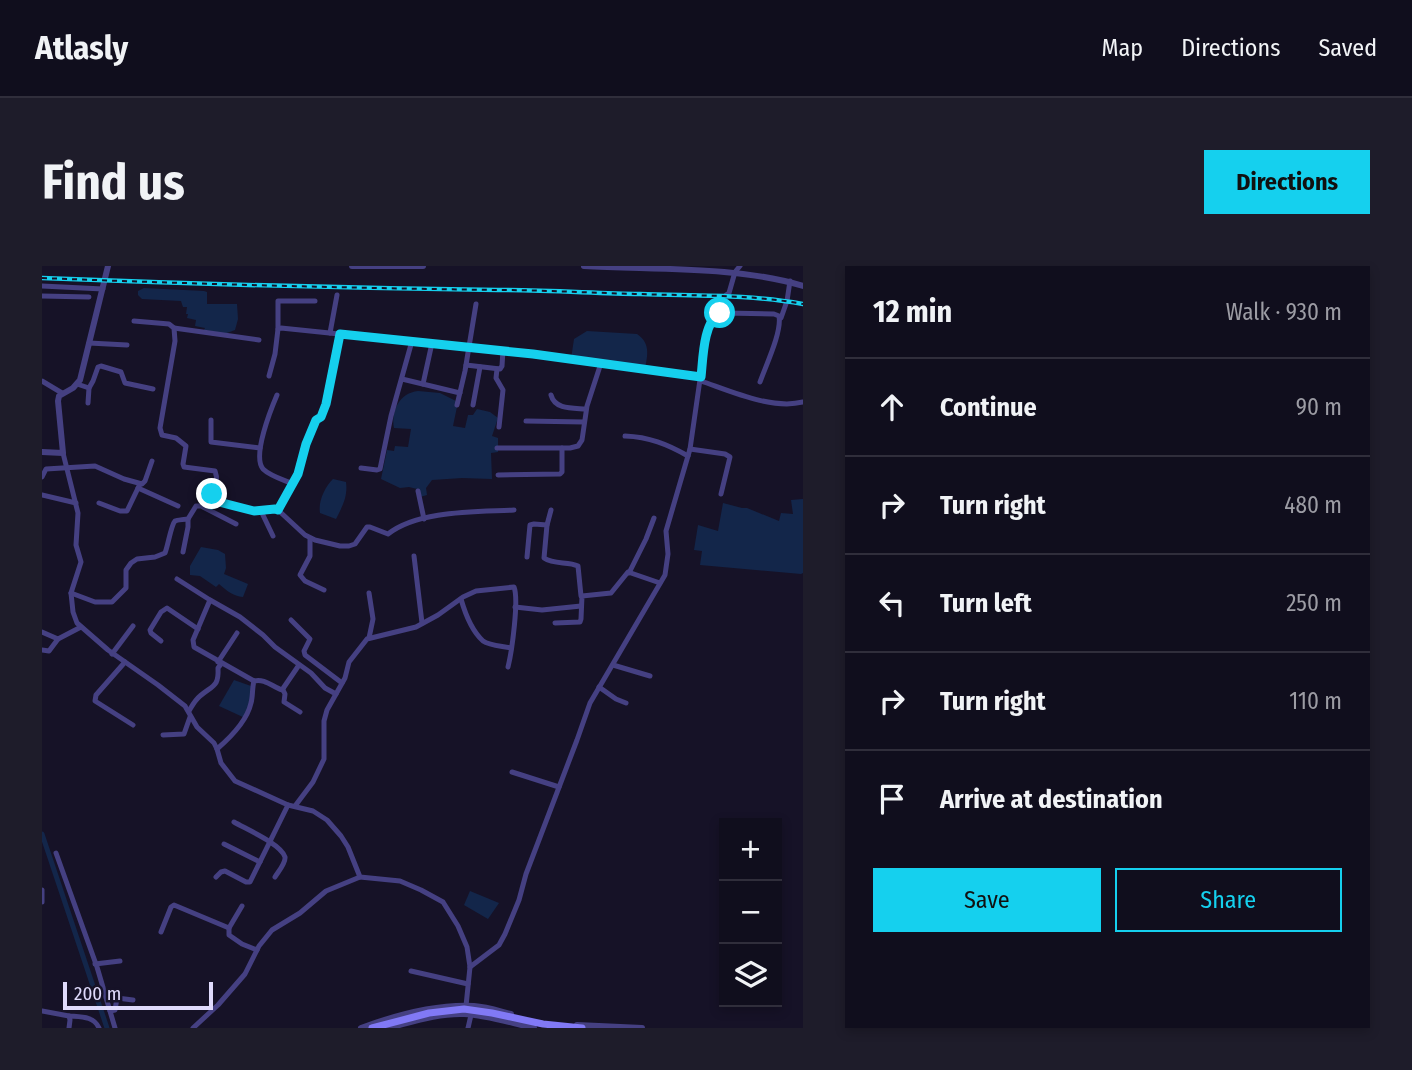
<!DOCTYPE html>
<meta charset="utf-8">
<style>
body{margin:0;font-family:"Fira Sans Condensed",sans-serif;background:#1e1c2a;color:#f1f3f6}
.controls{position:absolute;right:21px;bottom:21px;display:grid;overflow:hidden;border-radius:0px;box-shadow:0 4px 10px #0003}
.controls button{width:63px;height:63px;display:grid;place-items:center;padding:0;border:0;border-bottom:2px solid #302e3b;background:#100e1d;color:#f1f3f6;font:35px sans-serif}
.scale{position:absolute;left:21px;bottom:18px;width:150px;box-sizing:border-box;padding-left:7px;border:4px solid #e0dbfc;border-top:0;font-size:19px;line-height:24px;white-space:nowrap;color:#e0dbfc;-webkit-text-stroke:5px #161227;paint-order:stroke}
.stop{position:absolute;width:21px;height:21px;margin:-16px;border:5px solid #15d0ee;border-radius:50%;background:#fff}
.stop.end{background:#15d0ee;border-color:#fff;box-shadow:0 2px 7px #0008}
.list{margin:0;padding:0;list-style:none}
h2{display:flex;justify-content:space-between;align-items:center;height:91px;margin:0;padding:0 28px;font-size:30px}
h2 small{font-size:23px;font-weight:400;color:#9c9ca4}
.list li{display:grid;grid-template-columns:46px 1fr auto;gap:21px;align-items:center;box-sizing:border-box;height:98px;padding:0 28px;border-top:2px solid #302e3b}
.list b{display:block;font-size:26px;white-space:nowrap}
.list em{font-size:23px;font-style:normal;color:#9c9ca4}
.actions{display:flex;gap:14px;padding:21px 28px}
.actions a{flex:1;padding:16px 0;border:2px solid #15d0ee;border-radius:0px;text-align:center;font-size:24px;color:#15d0ee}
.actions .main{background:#15d0ee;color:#111}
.icon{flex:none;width:38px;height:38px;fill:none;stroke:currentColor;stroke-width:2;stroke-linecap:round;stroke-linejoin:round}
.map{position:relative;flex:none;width:761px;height:762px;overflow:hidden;border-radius:0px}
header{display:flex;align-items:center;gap:42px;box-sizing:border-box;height:98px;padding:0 35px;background:#100e1d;border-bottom:2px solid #302e3b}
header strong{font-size:33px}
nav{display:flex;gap:38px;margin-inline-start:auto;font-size:24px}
.intro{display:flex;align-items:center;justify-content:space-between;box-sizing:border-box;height:168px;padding:0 42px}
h1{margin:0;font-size:49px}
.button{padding:18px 32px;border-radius:0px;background:#15d0ee;color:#111;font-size:24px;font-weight:700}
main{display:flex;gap:42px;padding:0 42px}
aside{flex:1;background:#100e1d;border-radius:0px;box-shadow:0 4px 10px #0003}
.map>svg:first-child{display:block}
.water{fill:#13264a}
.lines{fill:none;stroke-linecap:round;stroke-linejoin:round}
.canal{stroke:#13264a;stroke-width:5}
.minor{stroke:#454082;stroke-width:5}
.tertiary{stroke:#454082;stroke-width:6}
.rail-casing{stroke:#15d0ee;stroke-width:4.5}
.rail{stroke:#161227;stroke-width:2;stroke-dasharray:5;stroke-linecap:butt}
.secondary-bridge{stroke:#8179f5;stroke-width:7}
.route{stroke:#15d0ee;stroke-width:9}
</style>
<header>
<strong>Atlasly</strong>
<nav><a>Map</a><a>Directions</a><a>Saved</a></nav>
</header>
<div class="intro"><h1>Find us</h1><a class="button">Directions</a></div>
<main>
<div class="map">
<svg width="761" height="762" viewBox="0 0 761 762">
<rect width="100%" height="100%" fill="#161227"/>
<g class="water">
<path d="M102,22L162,25L165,26V38H195L196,53L193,64L177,70H170L169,66L162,64L163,62L153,60L154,54L145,52L146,48H144L145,41H141L139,35L100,33L96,29V25Z"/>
<path d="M545,65L595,68C610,78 605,92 602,107L571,100L540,98L529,93L532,73Z"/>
<path d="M376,125L398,127L416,136L411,160L423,162L426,149H431L435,143L448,146L456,152L450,170L456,172V186L449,187L450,213L420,212L390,214L384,222L385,229L378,231L375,223L367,221L358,222L339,213L345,184L352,185L353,180L366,181L369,163L352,162C349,144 358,127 376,125Z"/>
<path d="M291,213L304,216C306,231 300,241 294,253L278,247C276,235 283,221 291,213Z"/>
<path d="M761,233V307L759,308L658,299L660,285L652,284L656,259L676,265L681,237L700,242H705L737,255L739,247L751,248L749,234Z"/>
<path d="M159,281L176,284L183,288L184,302L182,308L206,318L201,331C191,330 185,325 177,318L174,321L158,310L148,309V300Z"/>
<path d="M192,414L209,420L210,434L203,452L177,440Z"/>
<path d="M428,625L457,637L446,653L422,639Z"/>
</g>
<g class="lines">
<path class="canal" d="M0,568L65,762"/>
<g class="minor">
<path d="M0,20L61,23"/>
<path d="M0,30L47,31"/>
<path d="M678,47L684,29L687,27L693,6L698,0"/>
<path d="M739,52L745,35L748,15"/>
<path d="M92,55L127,58L132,62L133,75L118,162L120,169L134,172L144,180L141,198L142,201L173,205C178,218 170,226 169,239"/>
<path d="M132,62L217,74"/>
<path d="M236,63V35H273"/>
<path d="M288,67L295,29"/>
<path d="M47,77L85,79"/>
<path d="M424,99L458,103L460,100L461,84"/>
<path d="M455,103L454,112L461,124L457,161"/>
<path d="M227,110L233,88L236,63L239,62L491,88L659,112"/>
<path d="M360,113L418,127"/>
<path d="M0,115L20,127"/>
<path d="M659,115C688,125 730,144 761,136"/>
<path d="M35,118L47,122L46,137"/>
<path d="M381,118L390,77"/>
<path d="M47,122L51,115L56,101L59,100L79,106L83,117L111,123"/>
<path d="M235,129C229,143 210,190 221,203C228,210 242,214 251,218"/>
<path d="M509,129C513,144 531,142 544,143"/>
<path d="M415,139L423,105L434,38"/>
<path d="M431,139L438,101"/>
<path d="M169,154V176L218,182"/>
<path d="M484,155L542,156"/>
<path d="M583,170C607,171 625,178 646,190"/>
<path d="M455,182H528L536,180L540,174L545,140L559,97"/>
<path d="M648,183L683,188L688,191L679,228"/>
<path d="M21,187L36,247L34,279L39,296L29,327L31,346L35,357L66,384L116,419L143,440L155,461L172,477L175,483L179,497L193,515L246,539L271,545L285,554L299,570L306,581L318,611L358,615L379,624L401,636L416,660L425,681L428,701L424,740"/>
<path d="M319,202L335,204L338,203L349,150L370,75"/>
<path d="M456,209L518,208L520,206V182"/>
<path d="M0,211L4,203L53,200L82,213L100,218L103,215L110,195"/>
<path d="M96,222L136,240"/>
<path d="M376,225L382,253"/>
<path d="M0,229L34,237"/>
<path d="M57,237L78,245H85L98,218"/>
<path d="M161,241L194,258"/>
<path d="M236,244L256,208L262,183L273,155L279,151L284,138L298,68"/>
<path d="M509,244L505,259L502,292C512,299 526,295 536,300L539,330"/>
<path d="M219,245L231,270"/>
<path d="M268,272V290L258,309L263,315L282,324"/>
<path d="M141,286L146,261V253"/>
<path d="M372,290L380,357"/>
<path d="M485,291L488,259L492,258L505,259"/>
<path d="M587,307L604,273L612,252"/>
<path d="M135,313L168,334L151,374L152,381L212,415"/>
<path d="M29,327L53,336H70L84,322V304L89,297L95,293L113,291L123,287C126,280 129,259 133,255C135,254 145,253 146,253L154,240H167L174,236L212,245L233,243L236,244L263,269L273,274L298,280H307L313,278L325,261H328L346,268C376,244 435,246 472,244"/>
<path d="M327,327L331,353L327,372"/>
<path d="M419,333C423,347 430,365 441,375C448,380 461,380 469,382"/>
<path d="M168,334L198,351L221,369L233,381L269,407L283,422L294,428"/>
<path d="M473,341L500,344L539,340"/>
<path d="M249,354L268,373L262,385L263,389L300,417"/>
<path d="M513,357L538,356L539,353L540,330L569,327L586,306L618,317"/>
<path d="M0,366L16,373"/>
<path d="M119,375L109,367L108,364L119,346L125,342L156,363"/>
<path d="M0,384L7,385L16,373L39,361"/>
<path d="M70,388L91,360"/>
<path d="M83,396L54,429L53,435L91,459"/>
<path d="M176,396L195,367"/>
<path d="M571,399L608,410"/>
<path d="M557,421L574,433L584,437"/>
<path d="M241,424L243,428L242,436L258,446"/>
<path d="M147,445C150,440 153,434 158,430C171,419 177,421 176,402L179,398"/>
<path d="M121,469L142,468L148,451"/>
<path d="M175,483C189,471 205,455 209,437C211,430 210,422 212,415C222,412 231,421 240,424L257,399"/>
<path d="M470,506L517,521"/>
<path d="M253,540L271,516L282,493V455L285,444L303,412L307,396L325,373L374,361L396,349L421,331L434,325L472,321C477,333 470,385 466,401"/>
<path d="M192,556C204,563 239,578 243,591C244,597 236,606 233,611"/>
<path d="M182,578L218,596"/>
<path d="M14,587L55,701L73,762"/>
<path d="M174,611L179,606L183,605L204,616H208L246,539"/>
<path d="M0,624V636"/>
<path d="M200,640L187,662V669L200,678L215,684"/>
<path d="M119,666L129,641L132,639L187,662"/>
<path d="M53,698L78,695"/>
<path d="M428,701L457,679L463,668L477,634L484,608L535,474L548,437L623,309L626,288L624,265L648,183L665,65C670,56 671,48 683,47L732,48L737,50C740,66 724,99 718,116"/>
<path d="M369,705L426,718"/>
<path d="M0,745L27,750L28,754L27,762"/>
<path d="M68,745L73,744L75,732L91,734"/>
<path d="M27,750C39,751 52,750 57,762"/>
<path d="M151,762L176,739L203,708L217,680L230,664L258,647L284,625L318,611"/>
<path d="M426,762L429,749"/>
</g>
<g class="tertiary">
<path d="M310,0H381"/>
<path d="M542,0C612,4 696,0 761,20"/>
<path d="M0,186L21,187L16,135L17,130L31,122L38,114L66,0"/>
<path d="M535,759L600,762"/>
<path d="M319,762C354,749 394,738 432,740C445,741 457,745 469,748"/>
<path d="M346,762C370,756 396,747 422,748C446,749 469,757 492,762"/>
</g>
<defs>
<path id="rail" d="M0,12C152,18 303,22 455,24C502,24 550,27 598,28C652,30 707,28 761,38"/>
</defs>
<use href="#rail" class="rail-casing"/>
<use href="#rail" class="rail"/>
<path class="secondary-bridge" d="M330,762L387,747L422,743L450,747L501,758L540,762"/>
</g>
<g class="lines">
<path class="route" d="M170,228L169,239L177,236L212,245L233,243L236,244L256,208L264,178L274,154L279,151L284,138L298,68L491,88L659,111C661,94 661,56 678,47"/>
</g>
</svg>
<div class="controls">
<button>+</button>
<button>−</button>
<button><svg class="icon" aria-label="layers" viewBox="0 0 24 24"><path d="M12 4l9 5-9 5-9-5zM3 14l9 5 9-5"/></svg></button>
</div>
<div class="scale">200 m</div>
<div class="stop" style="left:678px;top:47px"></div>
<div class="stop end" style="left:170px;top:228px"></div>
</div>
<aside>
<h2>12 min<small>Walk · 930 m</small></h2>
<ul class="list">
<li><svg class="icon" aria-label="ahead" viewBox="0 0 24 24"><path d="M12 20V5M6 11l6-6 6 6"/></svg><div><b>Continue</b></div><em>90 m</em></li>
<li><svg class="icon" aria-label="right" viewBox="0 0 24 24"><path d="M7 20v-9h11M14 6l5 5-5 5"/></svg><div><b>Turn right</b></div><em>480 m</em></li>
<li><svg class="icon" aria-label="left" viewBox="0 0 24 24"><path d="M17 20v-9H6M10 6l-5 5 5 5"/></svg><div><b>Turn left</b></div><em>250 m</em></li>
<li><svg class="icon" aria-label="right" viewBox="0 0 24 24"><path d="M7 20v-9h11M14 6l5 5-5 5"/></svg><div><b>Turn right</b></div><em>110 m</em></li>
<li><svg class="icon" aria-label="arrive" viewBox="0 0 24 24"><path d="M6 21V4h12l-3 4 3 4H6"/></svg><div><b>Arrive at destination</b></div></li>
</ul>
<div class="actions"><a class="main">Save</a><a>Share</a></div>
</aside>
</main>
